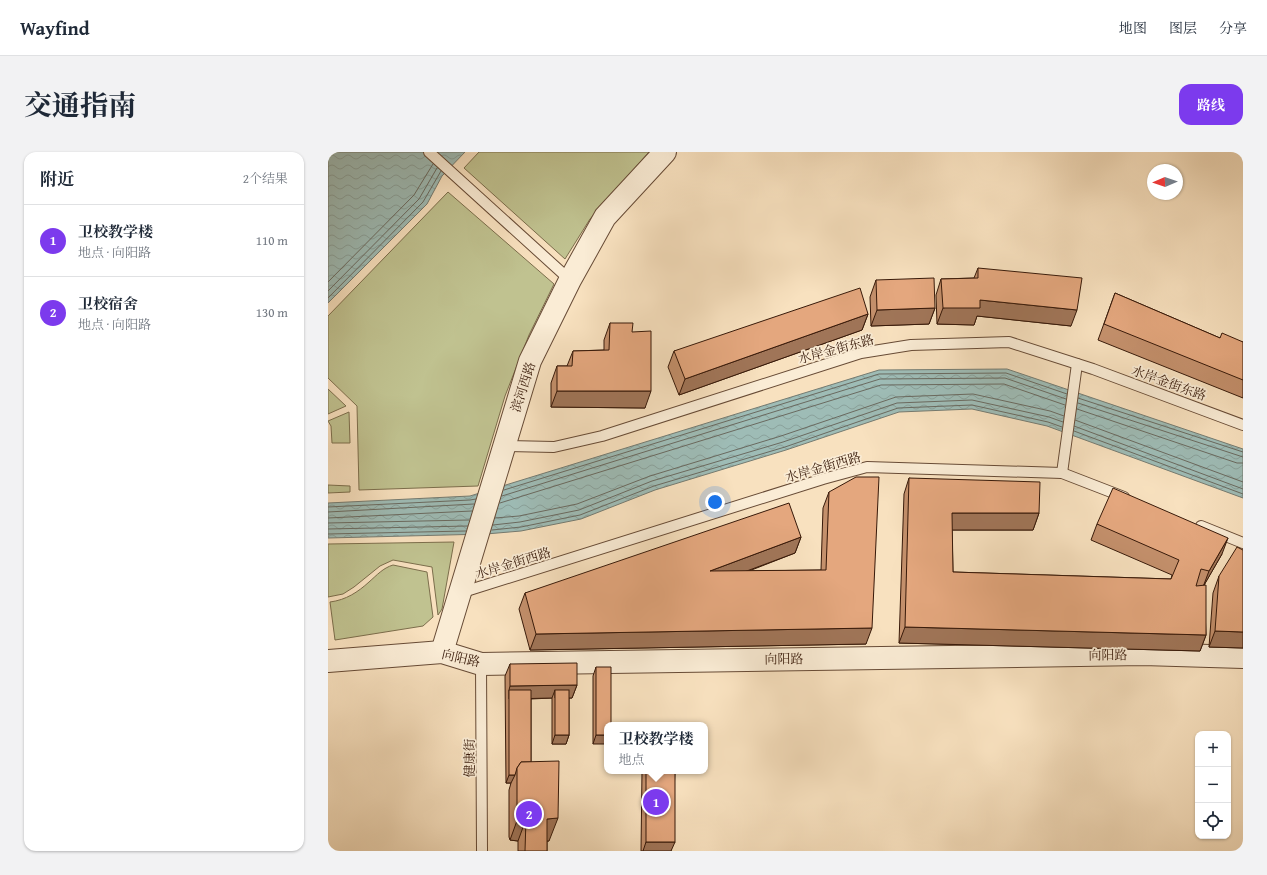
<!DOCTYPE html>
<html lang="zh">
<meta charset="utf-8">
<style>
body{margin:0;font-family:"Gentium Book Plus","Noto Serif SC",serif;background:#f2f2f3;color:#1f2937}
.controls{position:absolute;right:12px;bottom:12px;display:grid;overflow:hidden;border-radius:8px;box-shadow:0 1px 3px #0004}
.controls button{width:36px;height:36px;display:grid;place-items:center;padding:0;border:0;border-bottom:1px solid #e0e1e3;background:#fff;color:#1f2937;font:20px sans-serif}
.compass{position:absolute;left:819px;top:12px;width:36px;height:36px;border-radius:50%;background:#fff;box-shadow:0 1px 3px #0004;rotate:268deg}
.you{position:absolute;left:387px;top:350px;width:14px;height:14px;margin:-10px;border:3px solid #fff;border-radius:50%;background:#1a73e8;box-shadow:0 0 0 6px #1a73e833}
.badge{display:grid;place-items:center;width:26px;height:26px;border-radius:50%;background:#7c3aed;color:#fff;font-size:13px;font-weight:700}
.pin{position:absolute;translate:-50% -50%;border:2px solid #fff;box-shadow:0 1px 4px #0006}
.popup{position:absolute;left:276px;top:570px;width:104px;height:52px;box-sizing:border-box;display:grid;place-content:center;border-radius:8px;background:#fff;filter:drop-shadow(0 1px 3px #0005);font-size:13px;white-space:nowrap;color:#747a83}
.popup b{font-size:15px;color:#1f2937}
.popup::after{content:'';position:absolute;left:50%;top:100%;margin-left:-8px;border:8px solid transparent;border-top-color:#fff}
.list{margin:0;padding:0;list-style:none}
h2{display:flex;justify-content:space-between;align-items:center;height:52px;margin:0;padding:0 16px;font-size:17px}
h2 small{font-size:13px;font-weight:400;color:#747a83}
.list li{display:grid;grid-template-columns:26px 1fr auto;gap:12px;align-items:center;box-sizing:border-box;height:72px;padding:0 16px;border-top:1px solid #e0e1e3}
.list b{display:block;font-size:15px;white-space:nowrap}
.list p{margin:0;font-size:13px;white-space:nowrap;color:#747a83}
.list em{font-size:13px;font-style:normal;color:#747a83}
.icon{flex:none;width:22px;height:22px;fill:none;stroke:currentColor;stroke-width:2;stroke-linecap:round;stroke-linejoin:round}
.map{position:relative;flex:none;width:915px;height:699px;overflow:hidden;border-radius:12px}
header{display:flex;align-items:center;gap:24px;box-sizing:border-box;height:56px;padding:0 20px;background:#fff;border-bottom:1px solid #e0e1e3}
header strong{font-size:19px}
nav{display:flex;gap:22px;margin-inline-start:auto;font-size:14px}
.intro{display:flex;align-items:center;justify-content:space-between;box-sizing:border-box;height:96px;padding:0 24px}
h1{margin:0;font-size:28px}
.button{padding:10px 18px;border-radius:12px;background:#7c3aed;color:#fff;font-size:14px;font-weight:700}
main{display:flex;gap:24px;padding:0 24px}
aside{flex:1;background:#fff;border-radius:12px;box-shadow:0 1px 3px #0004}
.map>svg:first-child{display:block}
.green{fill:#c0c290;stroke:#7c6e4c}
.water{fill:url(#water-waves);stroke:#757b71}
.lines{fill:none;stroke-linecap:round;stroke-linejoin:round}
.shore{stroke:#6a6a60;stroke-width:1}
.service-casing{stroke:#674b36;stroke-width:12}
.tertiary-casing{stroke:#674b36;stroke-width:24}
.service{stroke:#faecd5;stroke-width:10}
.tertiary{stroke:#faecd5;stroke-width:22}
.wall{fill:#c4906c;stroke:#371909}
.shaded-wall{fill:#a07558;stroke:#371909}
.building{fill:#e4a77e;stroke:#371909}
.labels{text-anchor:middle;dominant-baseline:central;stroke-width:3.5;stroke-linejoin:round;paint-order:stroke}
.street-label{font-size:13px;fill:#371909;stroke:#faecd5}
</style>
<header>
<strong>Wayfind</strong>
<nav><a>地图</a><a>图层</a><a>分享</a></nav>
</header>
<div class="intro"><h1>交通指南</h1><a class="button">路线</a></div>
<main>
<aside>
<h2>附近<small>2个结果</small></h2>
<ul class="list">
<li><span class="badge">1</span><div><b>卫校教学楼</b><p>地点 · 向阳路</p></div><em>110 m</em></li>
<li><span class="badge">2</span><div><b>卫校宿舍</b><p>地点 · 向阳路</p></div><em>130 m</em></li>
</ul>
</aside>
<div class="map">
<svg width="915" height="699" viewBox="0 0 915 699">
<defs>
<pattern id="water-waves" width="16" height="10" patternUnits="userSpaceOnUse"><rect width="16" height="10" fill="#9ebcb6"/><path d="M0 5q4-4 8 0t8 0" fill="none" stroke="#89a19b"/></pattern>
</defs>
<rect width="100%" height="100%" fill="#f8e1bf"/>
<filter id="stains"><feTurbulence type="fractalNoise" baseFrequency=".005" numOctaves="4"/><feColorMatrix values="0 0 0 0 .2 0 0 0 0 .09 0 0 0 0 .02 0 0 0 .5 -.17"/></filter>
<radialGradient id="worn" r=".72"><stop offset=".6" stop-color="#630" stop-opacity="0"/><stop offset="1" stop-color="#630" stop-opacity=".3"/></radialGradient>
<g class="green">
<path d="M151,0H321L262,67L237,107L136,16Z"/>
<path d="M120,40L226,132L201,183L177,244L150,334L31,338L29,254L0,226V164Z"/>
<path d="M0,237L18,254L0,262Z"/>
<path d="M21,260L22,291H4L3,274L0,269Z"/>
<path d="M0,333L22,334V340L0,341Z"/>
<path d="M126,390L114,457L110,463L104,415L65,408L52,414L26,435L15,442L0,445V392Z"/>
<path d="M65,413L99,420L105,465L95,474L7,488L2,450C18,448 30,440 41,430C49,423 55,416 65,413Z"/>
</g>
<g class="water">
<path d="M0,0H137L114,24L99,52L0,151Z"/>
<path d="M679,217L915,297V346L719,274L644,257L571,260L458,298L327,338L253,367L193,379L158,382L0,386V351L142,344L551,218Z"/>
</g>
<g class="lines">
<g class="shore">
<path d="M0,130L86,43L105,12"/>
<path d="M0,139L91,47L109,16"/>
<path d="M0,146L95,50L113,19"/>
<path d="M750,246L915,300"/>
<path d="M750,251L915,305"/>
<path d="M749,257L909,311H915"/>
<path d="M747,268L915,330"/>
<path d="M746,274L915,337"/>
<path d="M746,279L915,342"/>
<path d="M176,338L551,222L678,221L739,242"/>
<path d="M174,344L552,227L677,226L738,247"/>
<path d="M172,351L553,233L676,232L737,253"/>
<path d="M0,355L142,348L148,347"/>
<path d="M0,360L146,352"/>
<path d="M0,366L144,359"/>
<path d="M167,366L191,364L249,352L322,324L453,284L568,245L645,242L722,259L736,264"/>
<path d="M0,371L141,368"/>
<path d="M165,373L192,370L251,358L324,329L455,290L569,251L644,248L721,265L735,270"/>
<path d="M0,377L140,374"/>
<path d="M164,378L193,375L252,363L326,334L457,295L570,256L644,253L720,270L734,275"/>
<path d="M0,382L138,379"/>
</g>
<defs>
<g id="service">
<path d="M101,0L242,128"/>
<path d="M176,294L226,295L274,284L533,201L583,193L681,190L765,217L915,273"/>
<path d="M734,321L749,212"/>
<path d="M873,374L915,391"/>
<path d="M132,441L495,327L539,315L734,321L796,345"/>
<path d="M153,512L154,699"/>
</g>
<g id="tertiary">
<path d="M114,500L202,209L242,128L277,65L337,0"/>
<path d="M0,509L114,500L153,512L815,502L915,505"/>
</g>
</defs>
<use href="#service" class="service-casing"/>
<use href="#tertiary" class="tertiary-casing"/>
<use href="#service" class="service"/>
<use href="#tertiary" class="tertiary"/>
</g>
<g class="wall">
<path d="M650,116L743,174L649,164L646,173L609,172L608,143L613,127L646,126Z"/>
<path d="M548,128L607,156L601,172L543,174L542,145Z"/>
<path d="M787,141L892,186L915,190V246L770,188Z"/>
<path d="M540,162L534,178L351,243L340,215L346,199Z"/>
<path d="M282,171L304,180L317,256L223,255V231L229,214H239L245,199L276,198V188Z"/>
<path d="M581,326L711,361L705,378H624L625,420L843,427L844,423L763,388L769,372L894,402L876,433L878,483L872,499L571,491L576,342Z"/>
<path d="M501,340L538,492L202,498L191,457L197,441L473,385L467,401L421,419L493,418L495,356Z"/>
<path d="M891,424L915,496L881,495L885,441Z"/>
<path d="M182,512L249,533L244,546H241V583L238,592H224V546L203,547V610L221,689H219V699H190V689L182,688L181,685V638L183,631H178L177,524Z"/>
<path d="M268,515L283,573L265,592V524Z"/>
<path d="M314,619H347L343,699H313Z"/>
</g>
<g class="shaded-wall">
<path d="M652,148L749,158L743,174L649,164L646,173L609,172L615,156Z"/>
<path d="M607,156L601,172L543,174L549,158Z"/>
<path d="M540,162L534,178L351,243L357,227Z"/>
<path d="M229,239H323L317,256L223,255Z"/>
<path d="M624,361H711L705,378H618Z"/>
<path d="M473,385L467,401L376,435L382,419Z"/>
<path d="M900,386L894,402L875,435L881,419Z"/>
<path d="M577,475L878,483L872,499L571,491Z"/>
<path d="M544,476L538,492L202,498L208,482Z"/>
<path d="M887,479L915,480V496L881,495Z"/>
<path d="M249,533L244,546H227V538L224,546L181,547V538L182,534Z"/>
<path d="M227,583H241L238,592H224Z"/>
<path d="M268,583H279V592H265Z"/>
<path d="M181,623H187L183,631H178Z"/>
<path d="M190,666L198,667L190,689L182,688Z"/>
<path d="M230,666L221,689H211L219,667Z"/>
<path d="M318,690H347L343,699H315Z"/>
</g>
<g class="building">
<path d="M650,116L754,126L749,158L652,148V156H615L613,127L650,126Z"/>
<path d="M606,126L607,156L549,158L548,128Z"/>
<path d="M532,136L540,162L357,227L346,199Z"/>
<path d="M787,141L892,186L894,181L915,190V228L776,172Z"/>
<path d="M282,171H305L304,180L323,179V239H229V214H244L245,199L281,198Z"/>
<path d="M528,325H551L544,476L208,482L197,441L461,351L473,385L382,419L498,418L501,340Z"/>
<path d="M581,326L712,330L711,361H624L625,420L843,427L851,408L769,372L785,336L900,386L881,419L873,417L868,434L878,433V483L577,475Z"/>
<path d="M909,395L915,398V480L887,479L891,424Z"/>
<path d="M249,511V533L182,534V512Z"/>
<path d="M268,515H283V573H279V583H268Z"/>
<path d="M181,538H203V610H193L189,616L187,623H181Z"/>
<rect x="227" y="538" width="14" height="45"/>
<path d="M231,609L230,666L219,667V699H197L198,667L190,666L189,663V616L193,610Z"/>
<rect x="318" y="619" width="29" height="71"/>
</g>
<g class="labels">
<g class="street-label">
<text transform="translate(508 197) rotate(-15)">水岸金街东路</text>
<text transform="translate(841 231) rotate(20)">水岸金街东路</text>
<text transform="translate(195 235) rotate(-72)">滨河西路</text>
<text transform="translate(495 315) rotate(-16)">水岸金街西路</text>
<text transform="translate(185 411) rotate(-17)">水岸金街西路</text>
<text transform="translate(780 503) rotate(-1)">向阳路</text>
<text transform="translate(133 506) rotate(13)">向阳路</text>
<text transform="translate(456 507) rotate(-1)">向阳路</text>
<text transform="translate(141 606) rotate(-90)">健康街</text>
</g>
</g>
<rect width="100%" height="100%" filter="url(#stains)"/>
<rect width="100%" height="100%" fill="url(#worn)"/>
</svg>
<div class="controls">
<button>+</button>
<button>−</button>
<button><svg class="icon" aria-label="locate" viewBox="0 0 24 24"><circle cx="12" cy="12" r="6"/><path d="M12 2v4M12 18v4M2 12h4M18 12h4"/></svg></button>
</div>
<svg class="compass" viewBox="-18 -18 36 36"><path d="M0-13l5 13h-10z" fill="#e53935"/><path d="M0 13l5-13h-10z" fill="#747a83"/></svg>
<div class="you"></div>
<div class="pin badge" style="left:328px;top:650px">1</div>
<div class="popup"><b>卫校教学楼</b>地点</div>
<div class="pin badge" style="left:201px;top:662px">2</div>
</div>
</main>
